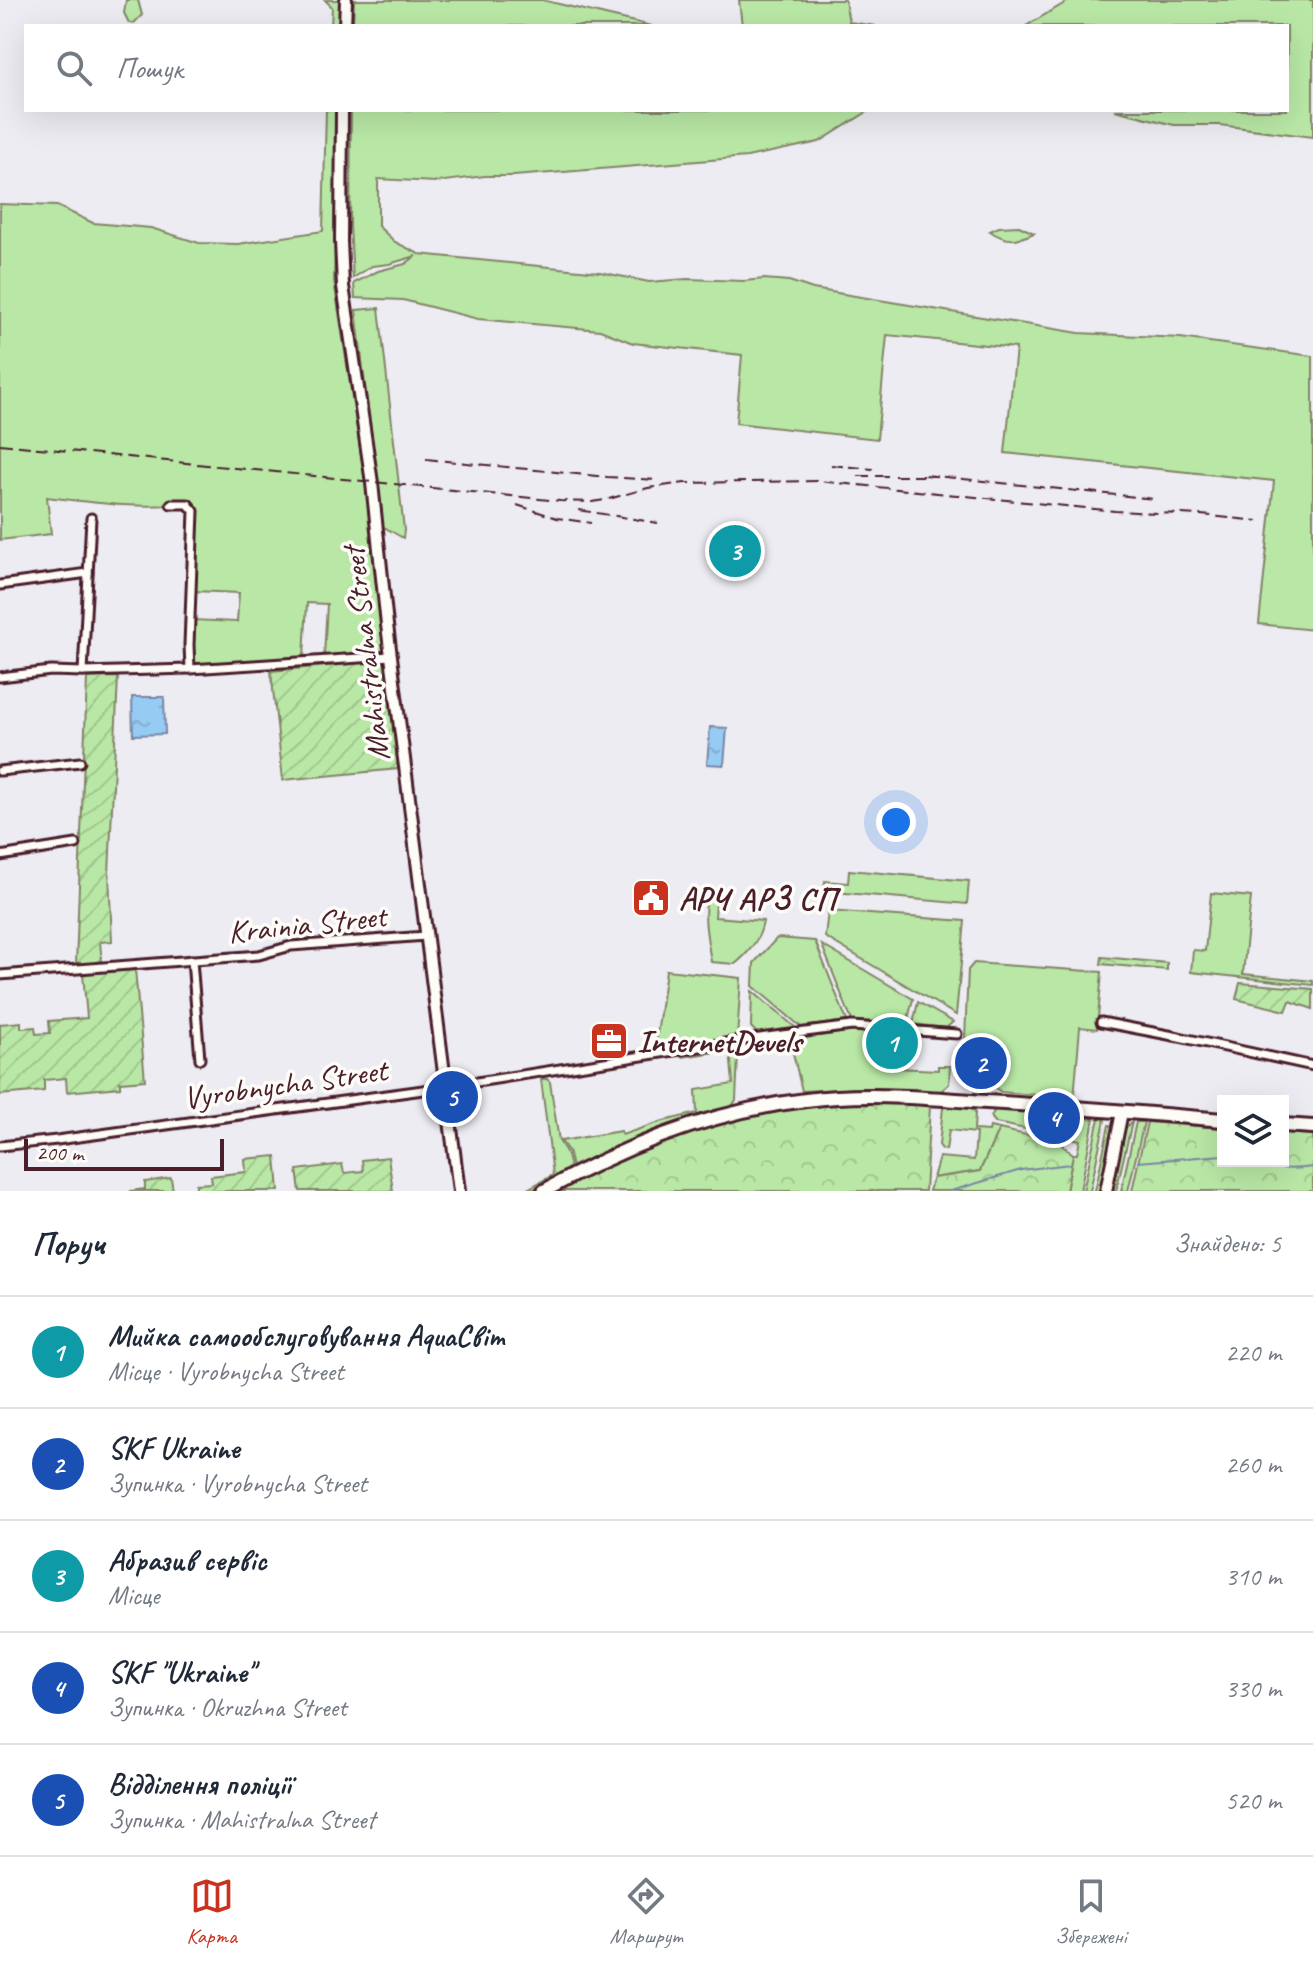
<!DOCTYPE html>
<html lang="uk">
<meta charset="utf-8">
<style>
body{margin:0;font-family:Caveat,sans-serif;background:#f2f2f3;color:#1f2937}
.controls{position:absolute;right:24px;bottom:24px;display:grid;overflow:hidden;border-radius:0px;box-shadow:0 8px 32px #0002}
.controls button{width:72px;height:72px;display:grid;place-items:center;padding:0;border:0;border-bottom:2px solid #e0e1e3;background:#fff;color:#1f2937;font:40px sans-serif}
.scale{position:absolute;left:24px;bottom:20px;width:200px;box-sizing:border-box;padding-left:8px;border:4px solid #4a1f2b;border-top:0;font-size:22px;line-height:28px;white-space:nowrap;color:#4a1f2b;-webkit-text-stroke:6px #fdfcf7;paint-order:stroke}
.you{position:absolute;left:896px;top:822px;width:28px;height:28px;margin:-20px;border:6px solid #fff;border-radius:50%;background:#1a73e8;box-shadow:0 0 0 12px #1a73e833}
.badge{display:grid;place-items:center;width:52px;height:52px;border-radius:50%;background:#c8321e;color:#fff;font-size:26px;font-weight:700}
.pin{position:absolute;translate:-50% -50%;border:4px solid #fff;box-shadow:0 2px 8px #0006}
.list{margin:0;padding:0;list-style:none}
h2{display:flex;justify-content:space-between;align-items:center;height:104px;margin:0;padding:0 32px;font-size:34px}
h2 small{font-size:26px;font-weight:400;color:#747a83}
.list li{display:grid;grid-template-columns:52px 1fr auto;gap:24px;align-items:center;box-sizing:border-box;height:112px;padding:0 32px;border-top:2px solid #e0e1e3}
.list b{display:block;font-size:30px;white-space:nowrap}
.list p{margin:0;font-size:26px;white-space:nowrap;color:#747a83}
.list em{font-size:26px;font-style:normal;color:#747a83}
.icon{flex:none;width:44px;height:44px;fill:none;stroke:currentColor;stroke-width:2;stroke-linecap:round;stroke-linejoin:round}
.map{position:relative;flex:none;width:1313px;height:1191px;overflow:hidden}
.search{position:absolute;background:#fff;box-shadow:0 8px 32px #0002;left:24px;right:24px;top:24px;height:88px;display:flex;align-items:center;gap:20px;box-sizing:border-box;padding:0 28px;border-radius:0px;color:#747a83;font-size:30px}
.sheet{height:664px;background:#fff}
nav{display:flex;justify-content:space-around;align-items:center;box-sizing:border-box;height:112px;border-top:2px solid #e0e1e3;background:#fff;font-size:22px;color:#747a83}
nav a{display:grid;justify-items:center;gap:4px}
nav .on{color:#c8321e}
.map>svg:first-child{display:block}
.grass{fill:#b9e8a6;stroke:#828468;stroke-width:2}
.forest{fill:url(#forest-crowns);stroke:#828468;stroke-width:2}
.garden{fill:url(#garden-furrows);stroke:#828468;stroke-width:2}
.water{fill:url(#water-ripples);stroke:#7886a4;stroke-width:2}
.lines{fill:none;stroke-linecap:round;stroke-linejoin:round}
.stream{stroke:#7886a4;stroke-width:2}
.street-casing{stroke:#4a1f2b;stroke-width:13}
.secondary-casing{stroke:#4a1f2b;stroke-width:16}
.primary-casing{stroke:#4a1f2b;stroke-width:18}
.street{stroke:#fdfcf7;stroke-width:7}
.secondary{stroke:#fdfcf7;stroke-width:10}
.primary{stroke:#fdfcf7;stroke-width:12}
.rail{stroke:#4a1f2b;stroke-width:2;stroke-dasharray:12 6;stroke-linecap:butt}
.labels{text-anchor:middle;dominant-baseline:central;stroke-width:7;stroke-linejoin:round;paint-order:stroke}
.street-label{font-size:32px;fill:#4a1f2b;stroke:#fdfcf7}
.poi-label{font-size:32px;font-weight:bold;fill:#4a1f2b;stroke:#fdfcf7;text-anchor:start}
</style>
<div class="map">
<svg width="1313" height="1191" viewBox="0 0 1313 1191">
<defs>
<pattern id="forest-crowns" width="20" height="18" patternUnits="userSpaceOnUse" patternTransform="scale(2)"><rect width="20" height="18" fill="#b9e8a6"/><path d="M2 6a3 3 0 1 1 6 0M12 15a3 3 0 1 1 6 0" fill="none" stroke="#a1c78f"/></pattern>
<pattern id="garden-furrows" width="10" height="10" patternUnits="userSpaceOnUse" patternTransform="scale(2)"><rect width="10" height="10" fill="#b9e8a6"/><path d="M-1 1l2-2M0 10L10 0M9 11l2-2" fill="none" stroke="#a1c78f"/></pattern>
<pattern id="water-ripples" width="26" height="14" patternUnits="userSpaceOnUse" patternTransform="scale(2)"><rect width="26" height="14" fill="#96cbf4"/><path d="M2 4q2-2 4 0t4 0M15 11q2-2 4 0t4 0" fill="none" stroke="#83aed1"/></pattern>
</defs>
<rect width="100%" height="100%" fill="#edecf2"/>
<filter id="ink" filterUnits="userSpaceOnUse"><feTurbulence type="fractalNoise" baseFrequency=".0125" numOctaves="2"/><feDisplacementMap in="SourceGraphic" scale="16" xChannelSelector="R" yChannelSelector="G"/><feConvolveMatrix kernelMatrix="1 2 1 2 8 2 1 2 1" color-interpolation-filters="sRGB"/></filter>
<g filter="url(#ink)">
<g class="grass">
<path d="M126,0H138L142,15L134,23H129L124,13Z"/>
<path d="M325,0H340V26H331L332,7Z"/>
<path d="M354,0H542L652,26H353Z"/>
<path d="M739,0H845L849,22L876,26H742Z"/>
<path d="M1070,0H1313V137L1220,125H1174L1115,110H1287V26H1026Z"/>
<path d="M326,110H338L334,281L366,487L384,651L324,656L327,604L307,603L304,657L192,665V620L237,622L239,593L194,591L197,510L190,502C147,511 91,502 47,497L51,534L0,540V204L57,206L93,223L151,228L199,243L238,244L323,231Z"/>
<path d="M351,110H870L819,142L747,157L514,176H485L436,182L378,179V226L395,242L419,254L600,272L649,282L687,279L744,281L764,279L789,281L813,289L1079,333L1180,338L1313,356V630L1259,624L1274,481L1005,453L1016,348L887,335L877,439L736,423L742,355L633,343L600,330L478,319L403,300L355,298L354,283L378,271L405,264L416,256L389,264L372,266L353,278L350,226Z"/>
<path d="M1019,226L1034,233C1016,241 1006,242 990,231L999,227Z"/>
<path d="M379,308L404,530L403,538L382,526L356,310Z"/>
<path d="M849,870L969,881L967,904L824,891L825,881L848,883Z"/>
<path d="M710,890H717L715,917L763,921C761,938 748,954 735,964L711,962C708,941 700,910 710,890Z"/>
<path d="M1211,893L1251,897L1243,974L1313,981V985L1191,972L1193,950L1205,951Z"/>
<path d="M828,911L965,921L956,1015L825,937Z"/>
<path d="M777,938L815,941L847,1021L801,1027L753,986L754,963Z"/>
<path d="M822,945L913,999L907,1023L852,1021Z"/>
<path d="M974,963L1102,972L1097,1029L1080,1027L1074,1098L1001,1092L994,1087V1063L964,1061L968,970Z"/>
<path d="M666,970L741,978L737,1038L655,1049Z"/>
<path d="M752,991L796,1028L757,1033L751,1027Z"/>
<path d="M918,1002L953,1022L946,1028L913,1024Z"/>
<path d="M854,1031L888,1034L886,1055L897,1056V1068L938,1070V1066H950L949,1084L940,1092L864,1088L802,1091L790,1040Z"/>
<path d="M727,1047L734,1048L738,1054L736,1100L732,1106C673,1120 626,1140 572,1167L568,1151L561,1141L621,1131L622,1135L660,1122L697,1113L696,1090L733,1084L730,1050L682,1057L686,1054Z"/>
<path d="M541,1079H547L550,1082L559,1141L566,1152L570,1167L530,1191H524L553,1175Z"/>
<path d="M947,1106L967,1107L975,1112L974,1130L989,1131L990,1127L999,1129L980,1171L933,1178L939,1157L974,1160L976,1133L949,1130L946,1150L942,1149L939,1145L943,1108Z"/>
<path d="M995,1109L1028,1112L1046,1118L1047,1123L1061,1124L1062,1119L1074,1117L1094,1119L1080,1191H1066L1073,1154H1077L1080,1140L996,1123L991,1117Z"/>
<path d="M1099,1118L1105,1120L1090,1191H1083Z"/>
<path d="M1132,1122L1116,1191H1112L1125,1128Z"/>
<path d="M1136,1122H1144L1128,1191H1121Z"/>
<path d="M1109,1125L1112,1126L1113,1131L1101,1191H1095Z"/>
</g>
<g class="forest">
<path d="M1102,957L1167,963V970L1101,964Z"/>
<path d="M903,1103L930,1106L925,1191H563L562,1187L649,1145L724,1123L783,1110L842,1104Z"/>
<path d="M1147,1122L1223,1128V1161H1283V1133L1313,1135V1191H1132Z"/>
<path d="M999,1129L1058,1142L1073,1154L1066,1191H929L933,1178L980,1171Z"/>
</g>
<g class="garden">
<path d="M385,661L398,769L283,780L271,671Z"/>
<path d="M118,677L109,874L112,941L100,942L102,963L76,965L87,678Z"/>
<path d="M135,969L145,1080L120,1082V1087L67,1092L66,1078L44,1080V1091L0,1095V1024L21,1022V1028L35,1027L36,1034L50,1033L49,1021L87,1018L83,974Z"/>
<path d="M1240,983L1313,989V1009L1290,1001L1286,1011L1236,999Z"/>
<path d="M276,1156L279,1191H196V1184L212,1183L211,1176L246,1172L245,1159Z"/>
<path d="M388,1157L393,1191H300L297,1170L342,1164L344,1173L363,1171L362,1160Z"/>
<path d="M171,1178L173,1191H130L145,1189V1182Z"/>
</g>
<g class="water">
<path d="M132,697H164L165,734L133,735Z"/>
<path d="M710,727L727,728L724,765L707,764Z"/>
</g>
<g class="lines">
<g class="stream">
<path d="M1247,1161C1272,1168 1287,1171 1313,1167"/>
<path d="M1138,1162L1223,1155"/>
<path d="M951,1191L1021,1170L1070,1164"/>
</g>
<defs>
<g id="street">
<path d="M171,504H188L194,511L189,645L190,669"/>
<path d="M0,585L88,573"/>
<path d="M83,672L91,518"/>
<path d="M0,677L51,671L83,672L190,669L391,656"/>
<path d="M0,771L80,762"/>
<path d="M0,856L76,844"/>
<path d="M192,960L200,1059"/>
<path d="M0,975L259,955L291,946L426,936"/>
<path d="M1101,1022L1179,1037L1313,1066"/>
<path d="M0,1146L57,1140L445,1087L744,1040L852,1026L957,1034"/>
</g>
<g id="secondary">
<path d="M345,26L346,0"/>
<path d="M342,110L341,241L343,286L372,483L387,625L459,1191"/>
<path d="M1106,1191L1122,1112"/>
</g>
<g id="primary">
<path d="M1283,1125L1313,1127"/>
<path d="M544,1191C626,1145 712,1111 806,1100C866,1092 927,1098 987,1102C1066,1107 1144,1113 1223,1120"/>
</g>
</defs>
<use href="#street" class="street-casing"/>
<use href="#secondary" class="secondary-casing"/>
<use href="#primary" class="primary-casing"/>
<use href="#street" class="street"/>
<use href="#secondary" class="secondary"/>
<use href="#primary" class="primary"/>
<g class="rail">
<path d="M0,444L560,501L592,502L605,500L648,488L685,483L818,481L1115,511L1201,515L1258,521"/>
<path d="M426,459L607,477L658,480"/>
<path d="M831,465L873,469"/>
<path d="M925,475L1155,499"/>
<path d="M858,476H934"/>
<path d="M517,505L557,518L591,523"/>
<path d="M579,510L658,523"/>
</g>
</g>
</g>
<defs>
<symbol id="civic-square" viewBox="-11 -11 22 22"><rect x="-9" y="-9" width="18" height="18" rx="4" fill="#c8321e" stroke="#fdfcf7"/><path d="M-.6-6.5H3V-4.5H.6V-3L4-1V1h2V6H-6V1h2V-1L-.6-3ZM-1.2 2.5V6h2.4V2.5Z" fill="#fff"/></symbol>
<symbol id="office-square" viewBox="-11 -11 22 22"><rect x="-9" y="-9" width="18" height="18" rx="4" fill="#c8321e" stroke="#fdfcf7"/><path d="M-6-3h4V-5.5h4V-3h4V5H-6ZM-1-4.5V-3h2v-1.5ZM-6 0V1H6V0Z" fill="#fff"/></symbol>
</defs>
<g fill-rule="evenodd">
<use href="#civic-square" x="629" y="876" width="44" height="44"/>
<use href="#office-square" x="587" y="1019" width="44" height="44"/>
</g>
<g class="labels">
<g class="street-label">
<text transform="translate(366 654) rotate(-97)">Mahistralna Street</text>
<text transform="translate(307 924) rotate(-6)">Krainia Street</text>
<text transform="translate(285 1084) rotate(-8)">Vyrobnycha Street</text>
</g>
<g class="poi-label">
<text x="679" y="898">АРЧ АРЗ СП</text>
<text x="637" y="1041">InternetDevels</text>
</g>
</g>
</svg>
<div class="controls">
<button><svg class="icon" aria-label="layers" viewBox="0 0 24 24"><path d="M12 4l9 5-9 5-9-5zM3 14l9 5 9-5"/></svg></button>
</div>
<div class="scale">200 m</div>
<div class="you"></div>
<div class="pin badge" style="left:892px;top:1043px;background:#0f9aa8">1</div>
<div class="pin badge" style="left:981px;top:1063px;background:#1a4fb4">2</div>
<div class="pin badge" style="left:735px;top:551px;background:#0f9aa8">3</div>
<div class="pin badge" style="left:1054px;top:1118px;background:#1a4fb4">4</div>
<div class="pin badge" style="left:452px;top:1097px;background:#1a4fb4">5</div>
<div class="search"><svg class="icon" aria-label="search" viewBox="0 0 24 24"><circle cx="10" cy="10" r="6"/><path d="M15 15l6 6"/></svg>Пошук</div>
</div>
<section class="sheet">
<h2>Поруч<small>Знайдено: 5</small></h2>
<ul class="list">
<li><span class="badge" style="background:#0f9aa8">1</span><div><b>Мийка самообслуговування AquaСвіт</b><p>Місце · Vyrobnycha Street</p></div><em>220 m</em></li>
<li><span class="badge" style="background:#1a4fb4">2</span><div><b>SKF Ukraine</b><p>Зупинка · Vyrobnycha Street</p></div><em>260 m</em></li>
<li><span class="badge" style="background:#0f9aa8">3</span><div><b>Абразив сервіс</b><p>Місце</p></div><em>310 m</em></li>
<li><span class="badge" style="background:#1a4fb4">4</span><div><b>SKF &quot;Ukraine&quot;</b><p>Зупинка · Okruzhna Street</p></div><em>330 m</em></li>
<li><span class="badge" style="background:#1a4fb4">5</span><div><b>Відділення поліції</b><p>Зупинка · Mahistralna Street</p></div><em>520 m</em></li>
</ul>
</section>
<nav>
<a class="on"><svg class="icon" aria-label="map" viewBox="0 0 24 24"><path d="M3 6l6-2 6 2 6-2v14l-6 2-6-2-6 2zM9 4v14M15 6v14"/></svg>Карта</a>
<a><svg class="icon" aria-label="directions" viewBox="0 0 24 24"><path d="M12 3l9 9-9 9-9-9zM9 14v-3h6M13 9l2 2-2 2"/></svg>Маршрут</a>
<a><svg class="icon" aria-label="saved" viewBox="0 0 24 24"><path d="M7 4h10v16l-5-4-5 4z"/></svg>Збережені</a>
</nav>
